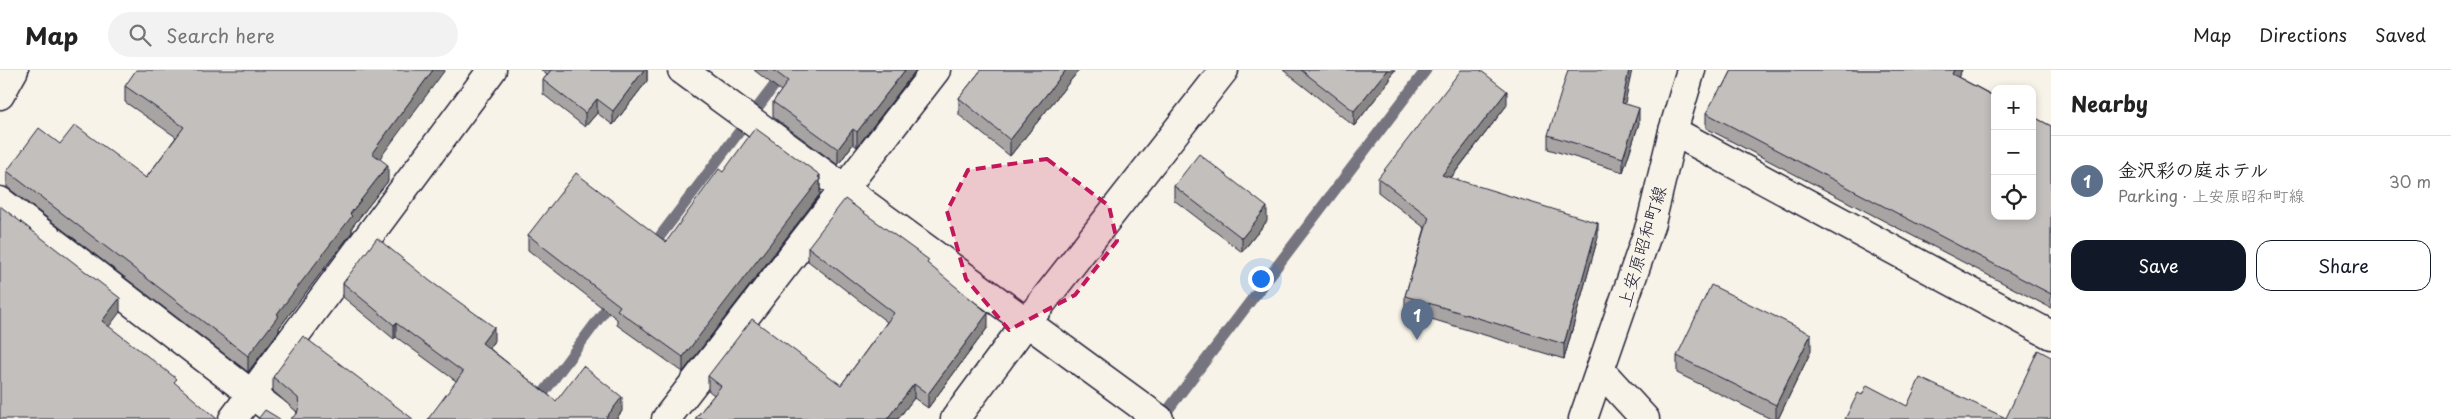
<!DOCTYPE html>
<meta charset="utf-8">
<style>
body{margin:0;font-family:"Playpen Sans","Klee One",sans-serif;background:#f2f2f2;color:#222}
.controls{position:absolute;right:15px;top:15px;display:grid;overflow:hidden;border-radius:10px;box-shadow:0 2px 8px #0003}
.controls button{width:45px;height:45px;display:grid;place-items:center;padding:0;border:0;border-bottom:1px solid #e0e0e0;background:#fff;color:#222;font:25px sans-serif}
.you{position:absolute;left:1260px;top:208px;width:18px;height:18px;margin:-12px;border:4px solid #fff;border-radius:50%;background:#1a73e8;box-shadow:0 0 0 8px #1a73e833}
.badge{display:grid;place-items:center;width:32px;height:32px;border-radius:50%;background:#111827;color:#fff;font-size:16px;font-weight:700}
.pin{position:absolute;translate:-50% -41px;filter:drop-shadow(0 1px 2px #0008)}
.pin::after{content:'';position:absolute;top:26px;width:18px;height:15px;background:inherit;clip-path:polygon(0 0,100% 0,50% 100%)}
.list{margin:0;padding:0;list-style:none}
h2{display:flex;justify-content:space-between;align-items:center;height:65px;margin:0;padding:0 20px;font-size:21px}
h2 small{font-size:16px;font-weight:400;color:#767676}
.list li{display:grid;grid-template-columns:32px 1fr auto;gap:15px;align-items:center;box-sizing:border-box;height:90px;padding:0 20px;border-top:1px solid #e0e0e0}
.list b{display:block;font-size:19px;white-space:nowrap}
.list p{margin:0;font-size:16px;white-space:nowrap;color:#767676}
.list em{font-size:16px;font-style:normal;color:#767676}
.actions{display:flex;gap:10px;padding:15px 20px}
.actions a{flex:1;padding:11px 0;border:1px solid #111827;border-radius:15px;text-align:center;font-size:18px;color:#111827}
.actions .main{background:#111827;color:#fff}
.icon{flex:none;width:28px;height:28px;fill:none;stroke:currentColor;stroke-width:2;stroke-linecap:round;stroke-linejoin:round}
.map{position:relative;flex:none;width:2051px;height:349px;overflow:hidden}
header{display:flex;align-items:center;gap:30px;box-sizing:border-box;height:70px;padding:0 25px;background:#fff;border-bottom:1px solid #e0e0e0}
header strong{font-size:24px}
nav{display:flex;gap:28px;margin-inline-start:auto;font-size:18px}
.search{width:350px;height:45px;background:#f2f2f2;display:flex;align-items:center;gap:12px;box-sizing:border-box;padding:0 18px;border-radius:28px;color:#767676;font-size:19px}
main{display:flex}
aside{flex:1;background:#fff}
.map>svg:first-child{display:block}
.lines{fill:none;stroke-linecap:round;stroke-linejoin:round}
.stream{stroke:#76747f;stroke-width:11}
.minor-casing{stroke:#22223b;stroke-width:31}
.major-casing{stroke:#22223b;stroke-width:31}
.minor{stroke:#f7f3e8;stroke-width:28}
.major{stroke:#f7f3e8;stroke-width:28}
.wall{fill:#a7a4a3;stroke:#22223b}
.shaded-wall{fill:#888684;stroke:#22223b}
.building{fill:#c2bfbd;stroke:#22223b}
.marked{fill:#c2185b;fill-opacity:0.2;stroke:#c2185b;stroke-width:4;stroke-dasharray:10 6;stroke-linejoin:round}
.labels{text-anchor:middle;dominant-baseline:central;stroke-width:4.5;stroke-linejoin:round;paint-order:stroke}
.street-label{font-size:18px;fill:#22223b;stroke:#f7f3e8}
</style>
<header>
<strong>Map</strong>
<div class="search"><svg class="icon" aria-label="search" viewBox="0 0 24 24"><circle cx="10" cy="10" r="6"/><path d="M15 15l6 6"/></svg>Search here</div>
<nav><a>Map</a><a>Directions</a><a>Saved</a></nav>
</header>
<main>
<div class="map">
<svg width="2051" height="349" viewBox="0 0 2051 349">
<rect width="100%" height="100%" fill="#f7f3e8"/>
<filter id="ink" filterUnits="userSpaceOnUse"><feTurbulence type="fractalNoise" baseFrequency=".02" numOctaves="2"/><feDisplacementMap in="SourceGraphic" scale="10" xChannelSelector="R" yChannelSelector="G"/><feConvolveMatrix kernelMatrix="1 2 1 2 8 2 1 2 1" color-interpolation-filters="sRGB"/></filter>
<g filter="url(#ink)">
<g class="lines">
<g class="stream">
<path d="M651,178L786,0"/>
<path d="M524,349L615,227"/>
<path d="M1161,349L1426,0"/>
</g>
<defs>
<g id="minor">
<path d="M682,0L1159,349"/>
<path d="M1673,61L2051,265"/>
<path d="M0,131L284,349"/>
<path d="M1600,300L1645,349"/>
<path d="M233,349L492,0"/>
<path d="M666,349L936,0"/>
<path d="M955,349L1026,253L1224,0"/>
</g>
<g id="major">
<path d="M0,25L14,0"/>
<path d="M1583,349L1651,153L1673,61L1691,0"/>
</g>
</defs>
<use href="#minor" class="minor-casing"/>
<use href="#major" class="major-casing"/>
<use href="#minor" class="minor"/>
<use href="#major" class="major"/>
</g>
<g class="wall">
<path d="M541,0H647V11L613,55L597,43L585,57L543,24V10L547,5Z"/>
<path d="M754,0H916L857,77L853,74L838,95L773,47V32L781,21Z"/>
<path d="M981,0H1079L1010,86L959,45V28Z"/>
<path d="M1283,0H1395L1390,6V10L1354,56Z"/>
<path d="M1732,0H1962L1958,7L2051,56V238L1706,58V43L1723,18Z"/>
<path d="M125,16L380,89L388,111L352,157V162L279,258V261L248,302L7,117V101L60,74L146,108L176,67L125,32Z"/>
<path d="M1625,34L1639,53L1623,102L1548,79V65Z"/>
<path d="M1507,35L1451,108L1598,167L1564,289L1405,241V226L1425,158L1378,122V108Z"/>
<path d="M723,102L820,109V124L683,302L617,255V249L528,180V165L666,172Z"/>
<path d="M1174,116L1267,151L1242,182L1174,130Z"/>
<path d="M808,177L929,195L988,257L928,338L914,328L898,349H695L714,325L708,320V306L841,315L887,252L808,191Z"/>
<path d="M343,213L494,271L489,278L556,331L622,341L616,349L456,311L396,267L394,269L343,227Z"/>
<path d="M1811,281L1778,349H1771L1677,303V286Z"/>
<path d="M273,307L413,349L297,344V342L273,321Z"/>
</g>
<g class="shaded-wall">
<path d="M433,0H445L372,99V83Z"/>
<path d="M644,0H647V11L613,55V41Z"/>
<path d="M905,0H916L857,77V62Z"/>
<path d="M1066,0H1079L1010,86V70Z"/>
<path d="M1387,0H1395L1390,6V10L1354,56V41Z"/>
<path d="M1629,0H1632L1622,47V33Z"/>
<path d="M1954,0H1962L1952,19V4Z"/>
<path d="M1507,21V35L1442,119V105Z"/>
<path d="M597,29V43L585,57V43Z"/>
<path d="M1639,38V53L1623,102V88Z"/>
<path d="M853,59V74L838,95V79Z"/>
<path d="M388,95V111L352,157V162L279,258V261L248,302V286L277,244L350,144Z"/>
<path d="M820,105V124L683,302V287Z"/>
<path d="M1267,137V151L1242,182V168Z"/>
<path d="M1598,153V167L1564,289V274Z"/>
<path d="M120,228V242L102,266V251Z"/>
<path d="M988,243V257L928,338V324Z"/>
<path d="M396,253V267L394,269V255Z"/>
<path d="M494,257V271L482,287V273Z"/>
<path d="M1811,264V281L1778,349H1776V335Z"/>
<path d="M914,314V328L898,349H887Z"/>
<path d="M622,327V341L616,349H605Z"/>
</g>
<g class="building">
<path d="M136,0H433L372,83L388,95L350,144L352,146L277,244L279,245L248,286L7,101L39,58L60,74L75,55L146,108L184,57L125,16Z"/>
<path d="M551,0H644L613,41L597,29L585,43L543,10Z"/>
<path d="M773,0H905L857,62L853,59L838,79L773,32L788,11Z"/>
<path d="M981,0H1066L1010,70L959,28Z"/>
<path d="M1301,0H1387L1354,41Z"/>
<path d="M1461,0H1480L1507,21L1442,105L1598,153L1564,274L1405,226L1429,147L1378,108Z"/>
<path d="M1568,0H1629L1622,33L1639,38L1623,88L1548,65Z"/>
<path d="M1732,0H1954L1952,4L1995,27V146H2032V46L2051,56V224L1706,43L1721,17L1723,18Z"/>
<path d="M755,58L820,105L818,107L820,109L683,287L617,240L620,236L528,165L576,103L666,172L719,99L723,102Z"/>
<path d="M1199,84L1267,137L1242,168L1174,116Z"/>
<path d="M845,129L929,190L927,193L988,243L928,324L914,314L887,349H695L721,316L708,306L752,249L841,315L894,243L808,177Z"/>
<path d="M0,136L120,228L102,251L177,309L174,312L217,349H0Z"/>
<path d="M377,168L430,211L494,257L482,273L556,331L583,296L622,327L605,349H428L463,302L396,253L394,255L343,213Z"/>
<path d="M1711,215L1811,264L1776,335L1677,286Z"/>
<path d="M303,266L413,349H290L297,344L299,336L298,328L273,307Z"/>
<path d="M2038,280L2051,287V349H1845L1858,323L1862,325L1867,315L1907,336L1920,308L2006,348Z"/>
<path d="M265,340L280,349H258Z"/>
</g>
</g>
<path class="marked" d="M1047,89L1109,136L1117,171L1075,225L1009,260L966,209L947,141L968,100Z"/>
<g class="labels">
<g class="street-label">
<text transform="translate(1641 176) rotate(-73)">上安原昭和町線</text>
</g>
</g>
</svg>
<div class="controls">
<button>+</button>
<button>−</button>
<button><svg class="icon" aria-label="locate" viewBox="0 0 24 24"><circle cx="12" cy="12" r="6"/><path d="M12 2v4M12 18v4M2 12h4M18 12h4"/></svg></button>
</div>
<div class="you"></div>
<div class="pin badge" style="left:1417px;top:270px;background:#5c6f8a">1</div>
</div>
<aside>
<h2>Nearby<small></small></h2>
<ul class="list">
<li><span class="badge" style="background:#5c6f8a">1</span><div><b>金沢彩の庭ホテル</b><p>Parking · 上安原昭和町線</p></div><em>30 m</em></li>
</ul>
<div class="actions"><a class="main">Save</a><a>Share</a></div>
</aside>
</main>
